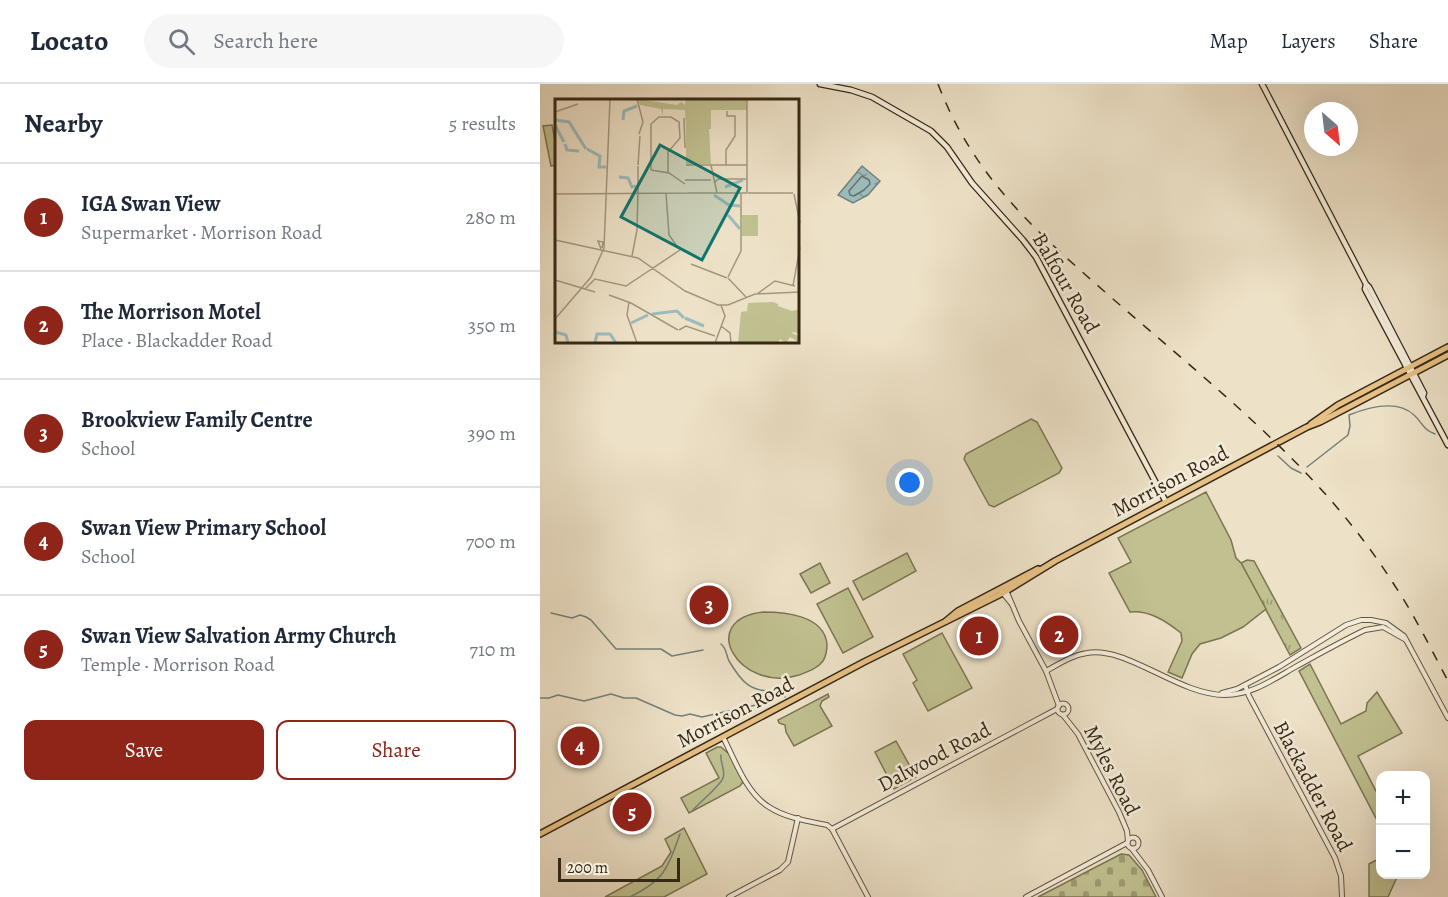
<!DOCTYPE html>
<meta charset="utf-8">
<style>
body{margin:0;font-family:Alegreya,serif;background:#f6f6f7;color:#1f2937}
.controls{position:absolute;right:18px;bottom:18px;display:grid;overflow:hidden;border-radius:12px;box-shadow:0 6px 24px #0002}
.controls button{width:54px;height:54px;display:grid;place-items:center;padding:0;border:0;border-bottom:2px solid #e0e1e3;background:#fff;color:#1f2937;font:30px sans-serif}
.compass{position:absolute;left:764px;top:18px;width:54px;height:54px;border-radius:50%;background:#fff;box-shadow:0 6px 24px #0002;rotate:152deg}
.scale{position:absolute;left:18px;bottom:15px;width:122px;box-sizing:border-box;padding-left:6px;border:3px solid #372915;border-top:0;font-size:16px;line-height:21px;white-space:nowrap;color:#372915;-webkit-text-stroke:4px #f3ecdb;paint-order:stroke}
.you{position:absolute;left:370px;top:399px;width:21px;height:21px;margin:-15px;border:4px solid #fff;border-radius:50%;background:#1a73e8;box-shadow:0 0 0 9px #1a73e833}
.badge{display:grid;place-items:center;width:39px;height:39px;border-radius:50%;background:#8f2418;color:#fff;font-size:20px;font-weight:700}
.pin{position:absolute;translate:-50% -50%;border:3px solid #fff;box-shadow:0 2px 6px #0006}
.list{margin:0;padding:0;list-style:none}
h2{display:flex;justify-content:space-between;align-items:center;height:78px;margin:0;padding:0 24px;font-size:26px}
h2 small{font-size:20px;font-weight:400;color:#747a83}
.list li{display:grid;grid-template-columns:39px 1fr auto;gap:18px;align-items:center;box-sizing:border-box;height:108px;padding:0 24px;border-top:2px solid #e0e1e3}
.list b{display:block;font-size:22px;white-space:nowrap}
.list p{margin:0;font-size:20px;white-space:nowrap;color:#747a83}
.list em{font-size:20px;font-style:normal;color:#747a83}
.actions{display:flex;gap:12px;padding:18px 24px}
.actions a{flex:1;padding:14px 0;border:2px solid #8f2418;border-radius:12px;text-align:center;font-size:21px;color:#8f2418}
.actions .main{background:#8f2418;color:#fff}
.icon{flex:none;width:33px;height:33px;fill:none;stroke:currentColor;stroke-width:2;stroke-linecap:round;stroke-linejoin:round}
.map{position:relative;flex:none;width:908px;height:813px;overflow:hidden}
header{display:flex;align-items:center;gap:36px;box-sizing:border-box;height:84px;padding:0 30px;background:#fff;border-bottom:2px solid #e0e1e3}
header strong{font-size:28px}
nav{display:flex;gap:33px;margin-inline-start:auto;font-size:21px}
.search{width:420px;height:54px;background:#f6f6f7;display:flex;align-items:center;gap:15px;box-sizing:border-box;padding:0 21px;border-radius:33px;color:#747a83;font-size:22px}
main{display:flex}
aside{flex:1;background:#fff}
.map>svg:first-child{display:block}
.grass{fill:url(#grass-tufts);stroke:#7c7452;stroke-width:1.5}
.cemetery{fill:url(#cemetery-stones);stroke:#7c7452;stroke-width:1.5}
.park{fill:#c0c090;stroke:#7c7452;stroke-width:1.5}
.water{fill:url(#water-ripples);stroke:#73817a;stroke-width:1.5}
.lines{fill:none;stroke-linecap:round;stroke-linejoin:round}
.shore{stroke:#697269;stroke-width:1.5}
.stream{stroke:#73817a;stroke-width:1.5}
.tertiary-casing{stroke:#645742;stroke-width:6}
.secondary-casing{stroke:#372915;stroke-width:7}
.primary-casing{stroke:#372915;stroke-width:8}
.tertiary{stroke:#f3ecdb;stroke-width:4}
.secondary{stroke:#f3ecdb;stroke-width:4.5}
.primary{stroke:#e6c084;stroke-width:5}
.rail{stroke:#372915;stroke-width:1.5;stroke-dasharray:10 10;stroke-linecap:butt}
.labels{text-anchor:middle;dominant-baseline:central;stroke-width:5;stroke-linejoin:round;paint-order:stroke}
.street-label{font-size:21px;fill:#372915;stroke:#f3ecdb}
.inset-river{fill:none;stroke:#9bbcbd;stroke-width:3}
.inset-road{fill:none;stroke:#a49780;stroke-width:1.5}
.view{fill:#0f766e;fill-opacity:0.15;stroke:#0f766e;stroke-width:3}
.inset-edge{fill:none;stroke:#372915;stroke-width:3}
</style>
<header>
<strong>Locato</strong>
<div class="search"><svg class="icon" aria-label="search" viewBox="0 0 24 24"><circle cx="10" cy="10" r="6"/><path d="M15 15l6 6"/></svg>Search here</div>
<nav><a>Map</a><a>Layers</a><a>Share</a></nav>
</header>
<main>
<aside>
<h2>Nearby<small>5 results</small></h2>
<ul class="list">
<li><span class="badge">1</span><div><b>IGA Swan View</b><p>Supermarket · Morrison Road</p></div><em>280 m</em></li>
<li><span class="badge">2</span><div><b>The Morrison Motel</b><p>Place · Blackadder Road</p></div><em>350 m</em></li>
<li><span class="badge">3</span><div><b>Brookview Family Centre</b><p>School</p></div><em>390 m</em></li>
<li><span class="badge">4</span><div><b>Swan View Primary School</b><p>School</p></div><em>700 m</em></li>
<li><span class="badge">5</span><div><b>Swan View Salvation Army Church</b><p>Temple · Morrison Road</p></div><em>710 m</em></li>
</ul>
<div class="actions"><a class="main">Save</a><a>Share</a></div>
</aside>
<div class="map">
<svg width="908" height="813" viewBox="0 0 908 813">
<defs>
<pattern id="grass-tufts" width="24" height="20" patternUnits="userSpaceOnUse" patternTransform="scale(1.5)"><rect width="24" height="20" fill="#c0c090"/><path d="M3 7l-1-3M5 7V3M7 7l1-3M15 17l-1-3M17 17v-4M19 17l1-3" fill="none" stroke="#9d9c74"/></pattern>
<pattern id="cemetery-stones" width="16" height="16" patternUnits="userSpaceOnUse" patternTransform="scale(1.5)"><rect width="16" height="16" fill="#c0c090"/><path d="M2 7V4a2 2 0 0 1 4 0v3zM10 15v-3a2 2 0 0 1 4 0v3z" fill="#9d9c74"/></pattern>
<pattern id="water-ripples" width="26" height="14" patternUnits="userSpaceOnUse" patternTransform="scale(1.5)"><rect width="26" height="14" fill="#9bbcbd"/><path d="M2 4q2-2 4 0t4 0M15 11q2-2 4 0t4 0" fill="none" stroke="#7f9998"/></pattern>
</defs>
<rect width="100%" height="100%" fill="#ede1c7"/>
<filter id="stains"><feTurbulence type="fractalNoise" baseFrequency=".00333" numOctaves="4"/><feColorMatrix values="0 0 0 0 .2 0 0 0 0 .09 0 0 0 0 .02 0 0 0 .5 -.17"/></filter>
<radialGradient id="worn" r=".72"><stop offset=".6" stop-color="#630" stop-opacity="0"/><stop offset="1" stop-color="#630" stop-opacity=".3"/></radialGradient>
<path class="grass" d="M707,476L714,477L761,564L750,571L701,479Z"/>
<path class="cemetery" d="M581,770L589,771L602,786L616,813H498Z"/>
<g class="park">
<path d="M12,41L16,62V81L11,82L3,42Z"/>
<path d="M491,335L497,338L522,384L519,389L454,423L449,421L424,375L426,370Z"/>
<path d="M666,408L691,456L696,474L701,479L726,525L703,543L681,554L660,560L652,570L642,594L628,588L642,557L641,549C626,537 609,526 590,528L569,489L591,478L578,454Z"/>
<path d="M367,469L376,487L323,516L313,497Z"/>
<path d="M280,479L290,499L271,509L260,490Z"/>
<path d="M308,504L333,553L303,569L277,520Z"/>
<path d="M223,528C244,528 284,531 287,560C287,566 286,572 283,577C277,585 267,588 259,591C200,610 155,536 223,528Z"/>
<path d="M402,549L432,604L388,627L373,599L377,596L363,570Z"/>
<path d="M770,580L801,640L826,627L827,619L837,608L862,649L818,672L840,715V742L759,587Z"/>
<path d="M288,610L289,613L282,617L280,622L292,642L254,662L246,648L245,641L239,639L238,636Z"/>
<path d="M356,657L376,693L354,705L335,668Z"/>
<path d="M177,663H181L189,670L203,698L200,702L149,729L141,714L179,694L166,669Z"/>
<path d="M144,744L167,790L124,813H65L122,782L131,768L125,755Z"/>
<path d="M840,774V790L858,791L848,813H829V780Z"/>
</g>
<path class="water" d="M322,82L340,97L328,111L313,119L298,111Z"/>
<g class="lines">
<path class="shore" d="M322,92L329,96L330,100L324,106L314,112L310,111L309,107Z"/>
<g class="stream">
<path d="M738,372L751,384L761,389"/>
<path d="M767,383L808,351L810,342L809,331C829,323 857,315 874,331C882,338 883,346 895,350"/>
<path d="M11,529L32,534L40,531L46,533L51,536L76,565H121L132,572L163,566"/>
<path d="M181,560C187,565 186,571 189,577C201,597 210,608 233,607"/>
<path d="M0,614H9L18,611L44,617L71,610L84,614H96L135,631L142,632L150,630L162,633L197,625"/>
<path d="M208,623C220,620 227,619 233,607L241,609L245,613"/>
<path d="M153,726C160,718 180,702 183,694C186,687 180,679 181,671"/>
<path d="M90,813C125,796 127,785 140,750"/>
</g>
<defs>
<g id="tertiary">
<path d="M466,506L479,537L506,587L519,622"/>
<path d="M462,508L471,519"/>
<path d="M506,587C519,580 532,571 547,569C588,562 638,611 685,611C712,611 734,595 757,582C779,570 802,557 825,546L843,543L866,556"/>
<path d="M705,601L709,612L795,774L801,792L802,813"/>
<path d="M682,609L697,605L739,583L806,541L821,536H831L846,539L864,552L908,634"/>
<circle cx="523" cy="625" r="5.5"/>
<path d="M523,631L538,650L579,728L587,747L588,757"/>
<path d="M183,653C195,676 206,709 229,723C246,734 267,737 287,741L292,745L328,813"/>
<path d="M292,745L517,625"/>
<circle cx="593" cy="759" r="5.5"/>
<path d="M592,765L608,786L622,813"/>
<path d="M189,813L240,786L248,778L258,734"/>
<path d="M486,813L587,759"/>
</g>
<g id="secondary">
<path d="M280,0L311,6L332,13L391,47L407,63L432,99L483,156L496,173L626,418"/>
<path d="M722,0L826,200L829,203L884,309L883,312"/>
<path d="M826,201L825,205L908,361"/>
</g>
<g id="primary">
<path d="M771,340L798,321L908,263"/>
<path d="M406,537L418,527L498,485"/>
<path d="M0,750L324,578L463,509L515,477L767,343L780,338L908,271"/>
</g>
</defs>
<use href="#tertiary" class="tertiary-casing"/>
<use href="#secondary" class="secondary-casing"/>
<use href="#primary" class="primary-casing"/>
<use href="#tertiary" class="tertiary"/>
<use href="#secondary" class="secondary"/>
<use href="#primary" class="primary"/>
<path class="rail" d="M398,0C435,96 498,149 573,215C627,262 682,307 733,356C779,400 821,448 855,502C875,532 891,565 908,597"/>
</g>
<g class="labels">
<g class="street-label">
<text transform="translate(526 199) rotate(60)">Balfour Road</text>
<text transform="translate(630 397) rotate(-28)">Morrison Road</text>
<text transform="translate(195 628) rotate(-28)">Morrison Road</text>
<text transform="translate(394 673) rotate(-28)">Dalwood Road</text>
<text transform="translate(572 686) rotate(63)">Myles Road</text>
<text transform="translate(773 702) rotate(62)">Blackadder Road</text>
</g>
</g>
<g transform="translate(15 15)">
<rect width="244" height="244" fill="#ede1c7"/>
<path d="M223,207L237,212L245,210L244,236L240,233L236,234L244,237V243L235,238L231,244L225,240L223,244Z" fill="#c0c090"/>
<path d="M131,30H154L156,65H131Z" fill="#c0c090"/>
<path d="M83,0L122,6L126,3L130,6L131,0H192V11H156V30H131L130,11L108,10V17L106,10L85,6ZM187,116H203V137H187ZM218,203L223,205V244H183L186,213L192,212L193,204Z" fill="#c0c090"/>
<path class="inset-river" d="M0,21L14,23L31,50M68,21L69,12L82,7M0,26L9,43M10,45L12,51L24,52M32,50L45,57L44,68H51M64,78L73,79L77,88L81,87M170,88L188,81M159,96L174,106L185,107M173,116L185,130M97,215L122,212L129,219M130,219L149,227M76,224L93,216M0,233L11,236L13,244M40,244L42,235H55L61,244"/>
<path class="inset-road" d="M82,0L88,23L84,35M0,13L23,5M129,19L130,49M83,66L85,37M131,66H192M156,66L162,94M171,66V51L180,37V17H172V12M83,67V93M96,71V25L104,18H116L124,23L125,39L113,53V74M96,71L114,74L130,85M130,81H156M159,84L163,80H192M111,94L114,136L124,150M133,94H192M192,94V0M193,94H238M0,95L136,94M239,95L245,124M0,141L83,159L130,192L163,206H173L200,195L245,193M46,150L43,142L48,143L47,149M77,157L82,131L83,92M136,165L172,179M173,178L186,152V94M173,179L191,198M0,181L40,193M238,187L245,148M30,190L40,180L71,187L125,151M202,195L220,182L240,187M54,196L76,204L123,231M74,203L72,216L82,244M0,220L36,178L49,149L55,0M166,227L175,234L176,244M124,231L131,227L160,237M160,244L170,217L166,206"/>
<path class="view" d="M105,46L185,89L147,161L66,118Z"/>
<rect width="244" height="244" class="inset-edge"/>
</g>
<rect width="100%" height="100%" filter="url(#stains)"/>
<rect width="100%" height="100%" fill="url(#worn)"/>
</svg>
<div class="controls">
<button>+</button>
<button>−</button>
</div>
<svg class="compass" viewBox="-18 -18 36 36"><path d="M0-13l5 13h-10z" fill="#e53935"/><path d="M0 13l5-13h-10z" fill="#747a83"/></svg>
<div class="scale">200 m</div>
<div class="you"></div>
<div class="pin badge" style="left:439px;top:552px">1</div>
<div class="pin badge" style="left:519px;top:551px">2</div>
<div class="pin badge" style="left:169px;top:521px">3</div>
<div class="pin badge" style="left:40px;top:662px">4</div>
<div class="pin badge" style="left:92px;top:728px">5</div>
</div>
</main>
